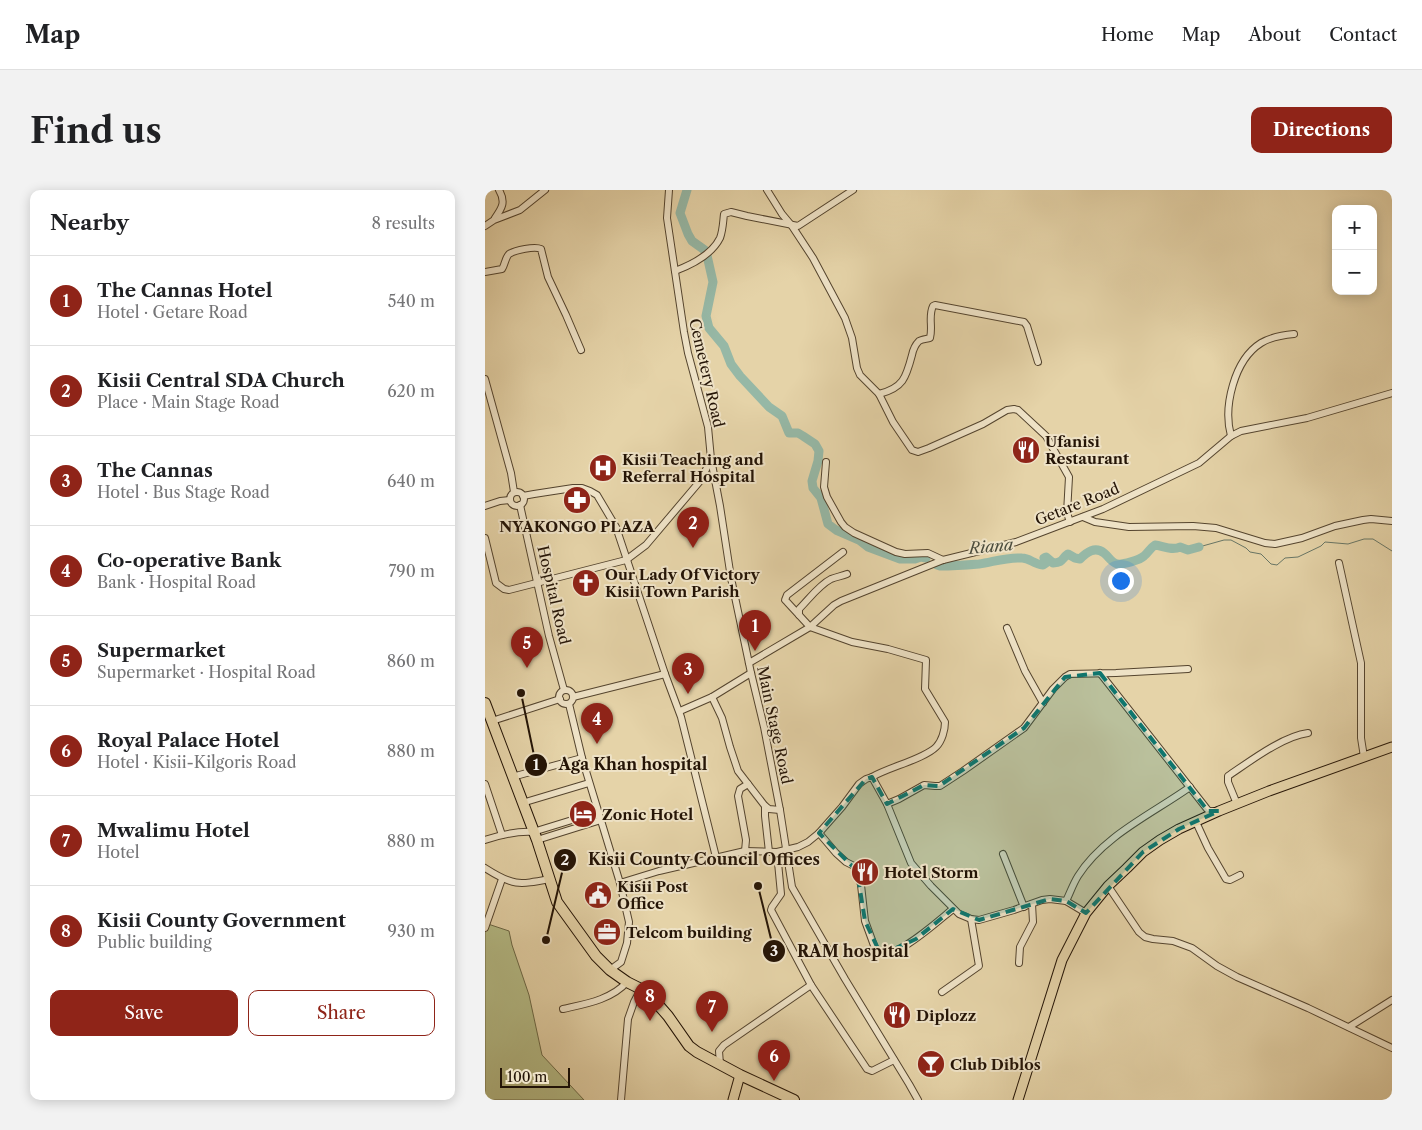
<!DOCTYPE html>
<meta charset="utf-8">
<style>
body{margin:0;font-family:"Libre Caslon Text",serif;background:#f2f2f2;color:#202124}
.controls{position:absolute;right:15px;top:15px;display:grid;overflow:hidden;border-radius:10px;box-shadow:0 2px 12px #0003}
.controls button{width:45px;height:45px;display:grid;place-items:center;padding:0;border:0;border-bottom:1px solid #e0e0e0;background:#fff;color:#202124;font:25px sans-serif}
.scale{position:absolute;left:15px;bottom:12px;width:70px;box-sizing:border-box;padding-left:5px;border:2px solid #241406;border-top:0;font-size:14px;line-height:18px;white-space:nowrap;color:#241406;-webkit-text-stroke:4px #eee2c6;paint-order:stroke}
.you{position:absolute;left:635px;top:390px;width:18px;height:18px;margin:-12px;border:4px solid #fff;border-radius:50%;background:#1a73e8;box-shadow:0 0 0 8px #1a73e833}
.badge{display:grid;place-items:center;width:32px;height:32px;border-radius:50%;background:#8f2418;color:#fff;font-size:16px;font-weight:700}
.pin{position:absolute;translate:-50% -41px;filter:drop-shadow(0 1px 2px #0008)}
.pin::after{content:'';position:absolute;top:26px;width:18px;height:15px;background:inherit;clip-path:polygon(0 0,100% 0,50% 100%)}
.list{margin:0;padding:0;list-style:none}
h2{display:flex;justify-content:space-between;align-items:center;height:65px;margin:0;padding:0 20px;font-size:21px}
h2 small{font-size:16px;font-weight:400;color:#757577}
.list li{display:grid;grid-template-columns:32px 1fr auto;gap:15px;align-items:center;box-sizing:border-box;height:90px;padding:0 20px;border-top:1px solid #e0e0e0}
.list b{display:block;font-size:19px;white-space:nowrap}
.list p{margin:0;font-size:16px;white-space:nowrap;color:#757577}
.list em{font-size:16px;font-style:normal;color:#757577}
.actions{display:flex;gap:10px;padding:15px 20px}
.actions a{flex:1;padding:11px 0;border:1px solid #8f2418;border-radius:10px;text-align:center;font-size:18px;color:#8f2418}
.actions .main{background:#8f2418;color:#fff}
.map{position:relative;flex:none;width:907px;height:910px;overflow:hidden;border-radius:10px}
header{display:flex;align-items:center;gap:30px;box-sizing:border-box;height:70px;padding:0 25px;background:#fff;border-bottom:1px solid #e0e0e0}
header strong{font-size:24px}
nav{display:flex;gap:28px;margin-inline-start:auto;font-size:18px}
.intro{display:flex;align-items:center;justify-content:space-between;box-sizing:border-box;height:120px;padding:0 30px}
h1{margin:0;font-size:35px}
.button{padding:12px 22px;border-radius:10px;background:#8f2418;color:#fff;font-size:18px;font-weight:700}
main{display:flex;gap:30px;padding:0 30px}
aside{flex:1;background:#fff;border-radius:10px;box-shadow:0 2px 12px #0003}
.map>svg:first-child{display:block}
.green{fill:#b5bc87;stroke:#6c6846}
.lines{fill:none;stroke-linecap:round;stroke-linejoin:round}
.stream{stroke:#687666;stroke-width:1}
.river{stroke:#96b8a6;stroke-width:9}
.minor-casing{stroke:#54442e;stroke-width:8}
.major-casing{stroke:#241406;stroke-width:11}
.highway-casing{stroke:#241406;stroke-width:12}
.minor{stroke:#eee2c6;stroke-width:6}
.major{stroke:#e5d3a8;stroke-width:9}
.highway{stroke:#e5d3a8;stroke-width:10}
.marked{fill:#0f766e;fill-opacity:0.2;stroke:#0f766e;stroke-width:4;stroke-dasharray:10 6;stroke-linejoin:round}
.labels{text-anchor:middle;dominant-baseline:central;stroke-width:4;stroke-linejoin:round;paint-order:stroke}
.street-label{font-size:15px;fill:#241406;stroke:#eee2c6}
.poi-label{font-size:15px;font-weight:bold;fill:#241406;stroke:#eee2c6;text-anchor:start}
.water-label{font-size:16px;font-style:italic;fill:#4c4d3e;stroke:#eee2c6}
.leader{fill:none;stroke:#241406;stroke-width:2}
.callout-dot{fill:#241406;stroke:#eee2c6;stroke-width:2}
.mark-label{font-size:15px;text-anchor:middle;font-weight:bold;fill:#fff}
.callout-label{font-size:16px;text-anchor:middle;font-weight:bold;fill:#241406;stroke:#eee2c6;stroke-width:4;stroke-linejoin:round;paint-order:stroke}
</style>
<header>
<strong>Map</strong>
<nav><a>Home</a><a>Map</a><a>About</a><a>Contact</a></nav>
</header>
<div class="intro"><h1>Find us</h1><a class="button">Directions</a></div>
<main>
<aside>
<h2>Nearby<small>8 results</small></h2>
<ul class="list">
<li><span class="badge">1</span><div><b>The Cannas Hotel</b><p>Hotel · Getare Road</p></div><em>540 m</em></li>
<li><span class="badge">2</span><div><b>Kisii Central SDA Church</b><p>Place · Main Stage Road</p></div><em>620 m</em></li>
<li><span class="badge">3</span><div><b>The Cannas</b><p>Hotel · Bus Stage Road</p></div><em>640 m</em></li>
<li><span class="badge">4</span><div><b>Co-operative Bank</b><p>Bank · Hospital Road</p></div><em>790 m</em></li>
<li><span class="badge">5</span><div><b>Supermarket</b><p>Supermarket · Hospital Road</p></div><em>860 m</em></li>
<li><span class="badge">6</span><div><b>Royal Palace Hotel</b><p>Hotel · Kisii-Kilgoris Road</p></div><em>880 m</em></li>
<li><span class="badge">7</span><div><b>Mwalimu Hotel</b><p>Hotel</p></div><em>880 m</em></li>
<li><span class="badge">8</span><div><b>Kisii County Government</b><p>Public building</p></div><em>930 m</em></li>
</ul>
<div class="actions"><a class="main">Save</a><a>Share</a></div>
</aside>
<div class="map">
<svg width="907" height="910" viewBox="0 0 907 910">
<rect width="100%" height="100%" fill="#e5d3a8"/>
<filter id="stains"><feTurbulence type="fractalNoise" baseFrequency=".004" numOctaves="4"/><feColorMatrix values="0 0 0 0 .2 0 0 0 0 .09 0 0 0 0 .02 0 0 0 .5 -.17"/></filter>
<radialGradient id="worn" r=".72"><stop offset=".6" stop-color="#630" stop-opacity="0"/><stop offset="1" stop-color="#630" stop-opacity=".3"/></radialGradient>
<path class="green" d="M0,733L24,741L27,755L44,805L57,865L99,910H0Z"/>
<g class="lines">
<path class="stream" d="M714,357L739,350H746L761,358L765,362L776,364L786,374L792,375L800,368L813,367L836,356L840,352L863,354L879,349H888L907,361"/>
<g class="river">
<path d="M202,0L195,23L203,44L207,51L221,61L228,92L221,126L224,138L239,156L246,174L255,186L284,217L297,226L304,243H313L318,246L330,254L334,261L333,271L327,291L328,298L336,308L343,334L351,340L374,350L383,357L415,369H430L436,367L441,368"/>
<path d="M452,375L455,376C468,376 482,375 494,374C508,372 522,367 537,368C545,368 548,374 558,375L561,373L559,368L561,367L568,373C579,372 576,369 583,364L590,368L595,369C602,362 610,356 619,363C624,367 626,372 632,374C637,375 655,370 659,366C663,363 665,358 670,355C678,356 687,361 695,357L703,360L714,357"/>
</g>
<defs>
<g id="minor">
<path d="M184,0L182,28L199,142L203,163L223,237L226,269L235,316L246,388L266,483L279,537L295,620L307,697L360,789L424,894L433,910"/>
<path d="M282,0L297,24L307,36L328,68L360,128L367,148L372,178L375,185L394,204L408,232L427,260L433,262L444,258L498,234L522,220L529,219L533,220L561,246L584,287L582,323L585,332"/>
<path d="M10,28C17,18 21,12 14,0"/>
<path d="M0,36L9,30L35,20L60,0"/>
<path d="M190,81C206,75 227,64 235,48C238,40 238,32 239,24L246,22L262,26L313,36L368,0"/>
<path d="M0,82L17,79C20,75 20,68 24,64C30,60 50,56 56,59L63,87L81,125L96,160"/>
<path d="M0,189L26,283L29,302"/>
<path d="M394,204C418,198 421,188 427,165C428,160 430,155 434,151C437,149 442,149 445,148C448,137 443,126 448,116L450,115L539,132L542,136L553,172"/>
<path d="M746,246C738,217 749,170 776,153C786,147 798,145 809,144"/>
<path d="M341,272L339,297L342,307L356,332L360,337L369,343L411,362L420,364L443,363L458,370"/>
<circle cx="32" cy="309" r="7"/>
<path d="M38,306L49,304L88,298H97L105,301L112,305L131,337L180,484L196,527L231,667"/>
<path d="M35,315L64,446L79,500"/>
<path d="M0,316L15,311L25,310"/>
<path d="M598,327L610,332L644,337L708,336L731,338L780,353L790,354L817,348L850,336L878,330L886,329L907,331"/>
<path d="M0,348L11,393L19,399L24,400L141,370L161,355L216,290L226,269"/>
<path d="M854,373L876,473V548L879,567"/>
<path d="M362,384C357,386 351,387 346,389C334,395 324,409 314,419V425L325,437L367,452L403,459L441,470L440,499L460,532C460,540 457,551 451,557C439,569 404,577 387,587"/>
<path d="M314,425L302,412L300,410L302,405L358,362"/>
<path d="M522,438L540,481L558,513"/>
<path d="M264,473L325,437L349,415L356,411L458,370L531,352L618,319L714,273L746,246L756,241L822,228L907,203"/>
<path d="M615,483L722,619L724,621H732"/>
<circle cx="81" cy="507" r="7"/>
<path d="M88,507L180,484"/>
<path d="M227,507L237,528L245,557L253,581L280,616L284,619L295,620"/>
<path d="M84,514L97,568L135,693L144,732L142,753L136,772L125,780"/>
<path d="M195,521L227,507L266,483"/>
<path d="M7,531L75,509"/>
<path d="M27,587L97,568"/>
<path d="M0,594L17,645"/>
<path d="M37,613L104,593"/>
<path d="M402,614L414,609L439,595L450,596H455L478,581L539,538L568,499L580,487L585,484L631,483L703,479"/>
<path d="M752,614L743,592V586C764,572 798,546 823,543"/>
<path d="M280,616V626L284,662"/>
<path d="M711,632L723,658L741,689L745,690L755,685"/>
<path d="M334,643L351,663L361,672L369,676L372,681L376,695L380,731L391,761C405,776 455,729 468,719"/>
<path d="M0,650C15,645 32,641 48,642L113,622"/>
<path d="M52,650L116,630"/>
<path d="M260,661L261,650L253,606L255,599L263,594"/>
<path d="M292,662L296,704L287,717L286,720L326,795L382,879L387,881L409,870"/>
<path d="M518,664L539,717"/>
<path d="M0,678C28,696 33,695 65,689"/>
<path d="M135,693L174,681L260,661L292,662L313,657L323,652L334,643L357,617L374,594L381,589L387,587L402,614L426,673L446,696L474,724L486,729L494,730L529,720L557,710L565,709L581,711L601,723"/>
<path d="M623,696L654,742L660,747L668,749L688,751L707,758L732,776L752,787L823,818L907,858"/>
<path d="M581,711C585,703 588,694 593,686C618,646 667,624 705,597"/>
<path d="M0,738L17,689"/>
<path d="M534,773L535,757L548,732L547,714"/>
<path d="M457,802L494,776L486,729"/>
<path d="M78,819C100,814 126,810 142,792"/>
<path d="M864,837L907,810"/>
<path d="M235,874L234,861L239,855L326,795"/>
<path d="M136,910L143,829L149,812L156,799"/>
</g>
<g id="major">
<path d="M248,910L255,885"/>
<path d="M533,910L577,770L601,723L623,696L642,678L658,662L675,650L694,639L734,621L784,601L907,557"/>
</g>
<path id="highway" d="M0,513L52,650L72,712L111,766L125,780L142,792L156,799L169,810L183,826L204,856L212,862L255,885L309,910"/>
</defs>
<use href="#minor" class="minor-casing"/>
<use href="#major" class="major-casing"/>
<use href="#highway" class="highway-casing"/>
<use href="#minor" class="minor"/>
<use href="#major" class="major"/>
<use href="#highway" class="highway"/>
</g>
<path class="marked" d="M615,483L723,621H734L694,639L658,662L601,723L581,711L565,709L494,730L468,719L431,749L396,765L380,731L372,681L334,643L381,589L387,587L402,614L439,595L454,596L539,538L580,487Z"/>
<defs>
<symbol id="restaurant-disc" viewBox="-11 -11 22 22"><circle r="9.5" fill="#8f2418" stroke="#eee2c6"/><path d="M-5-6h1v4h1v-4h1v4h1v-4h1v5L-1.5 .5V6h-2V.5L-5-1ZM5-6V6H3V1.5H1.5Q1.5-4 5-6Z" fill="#fff"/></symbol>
<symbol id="hospital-disc" viewBox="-11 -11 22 22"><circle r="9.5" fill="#8f2418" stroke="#eee2c6"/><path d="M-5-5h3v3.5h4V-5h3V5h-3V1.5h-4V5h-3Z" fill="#fff"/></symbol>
<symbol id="pharmacy-disc" viewBox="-11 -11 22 22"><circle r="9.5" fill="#8f2418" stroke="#eee2c6"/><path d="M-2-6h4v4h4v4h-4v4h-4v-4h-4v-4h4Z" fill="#fff"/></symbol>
<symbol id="church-disc" viewBox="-11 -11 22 22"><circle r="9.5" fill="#8f2418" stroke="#eee2c6"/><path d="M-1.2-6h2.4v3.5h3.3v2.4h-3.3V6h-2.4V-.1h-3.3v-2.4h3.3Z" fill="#fff"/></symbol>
<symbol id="hotel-disc" viewBox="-11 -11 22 22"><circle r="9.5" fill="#8f2418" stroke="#eee2c6"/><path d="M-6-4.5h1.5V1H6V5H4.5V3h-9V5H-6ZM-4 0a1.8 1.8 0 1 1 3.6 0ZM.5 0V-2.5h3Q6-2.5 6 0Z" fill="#fff"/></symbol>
<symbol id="civic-disc" viewBox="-11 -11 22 22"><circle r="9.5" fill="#8f2418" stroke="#eee2c6"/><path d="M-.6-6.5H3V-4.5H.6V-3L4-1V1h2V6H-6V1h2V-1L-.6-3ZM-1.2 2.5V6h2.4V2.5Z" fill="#fff"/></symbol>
<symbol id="office-disc" viewBox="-11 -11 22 22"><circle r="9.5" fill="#8f2418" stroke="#eee2c6"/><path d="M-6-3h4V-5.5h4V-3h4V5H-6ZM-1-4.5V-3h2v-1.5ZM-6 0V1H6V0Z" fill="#fff"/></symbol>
<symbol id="bar-disc" viewBox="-11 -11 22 22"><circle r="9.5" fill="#8f2418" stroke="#eee2c6"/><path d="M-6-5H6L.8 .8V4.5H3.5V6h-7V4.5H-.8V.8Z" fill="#fff"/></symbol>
</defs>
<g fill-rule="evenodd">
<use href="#restaurant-disc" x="525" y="244" width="32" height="32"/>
<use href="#hospital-disc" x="102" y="262" width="32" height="32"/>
<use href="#pharmacy-disc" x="76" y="294" width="32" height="32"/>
<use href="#church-disc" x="85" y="377" width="32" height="32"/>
<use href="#hotel-disc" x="82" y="608" width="32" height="32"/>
<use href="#restaurant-disc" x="364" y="666" width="32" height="32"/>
<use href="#civic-disc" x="97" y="689" width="32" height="32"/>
<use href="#office-disc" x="106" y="726" width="32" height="32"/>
<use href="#restaurant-disc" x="396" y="809" width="32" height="32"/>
<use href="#bar-disc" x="430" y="858" width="32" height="32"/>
</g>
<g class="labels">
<g class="street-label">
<text transform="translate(222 183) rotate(77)">Cemetery Road</text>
<text transform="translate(592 314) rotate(-22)">Getare Road</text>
<text transform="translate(69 405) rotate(77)">Hospital Road</text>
<text transform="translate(290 535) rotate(78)">Main Stage Road</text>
</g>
<g class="poi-label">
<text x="560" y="251">Ufanisi<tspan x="560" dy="17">Restaurant</tspan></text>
<text x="137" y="269">Kisii Teaching and<tspan x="137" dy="17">Referral Hospital</tspan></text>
<text x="92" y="336" text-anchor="middle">NYAKONGO PLAZA</text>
<text x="120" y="384">Our Lady Of Victory<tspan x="120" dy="17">Kisii Town Parish</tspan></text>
<text x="117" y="624">Zonic Hotel</text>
<text x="399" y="682">Hotel Storm</text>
<text x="132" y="696">Kisii Post<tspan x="132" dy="17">Office</tspan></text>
<text x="141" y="742">Telcom building</text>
<text x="431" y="825">Diplozz</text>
<text x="465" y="874">Club Diblos</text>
</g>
<g class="water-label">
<text transform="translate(506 356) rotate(-5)">Riana</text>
</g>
</g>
<path class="leader" d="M36 503L51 575M61 750L80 670M273 696L289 761"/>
<g class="callout-dot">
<circle cx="36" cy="503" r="5"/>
<circle cx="61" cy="750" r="5"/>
<circle cx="273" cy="696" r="5"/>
<circle cx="51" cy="575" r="12"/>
<circle cx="80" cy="670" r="12"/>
<circle cx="289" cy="761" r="12"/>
</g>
<g class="mark-label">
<text x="51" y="580">1</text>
<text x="80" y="675">2</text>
<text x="289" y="766">3</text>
</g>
<g class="callout-label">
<text x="148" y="580">Aga Khan hospital</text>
<text x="219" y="675">Kisii County Council Offices</text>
<text x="368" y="767">RAM hospital</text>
</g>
<rect width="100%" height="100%" filter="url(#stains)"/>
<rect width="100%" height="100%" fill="url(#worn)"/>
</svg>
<div class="controls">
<button>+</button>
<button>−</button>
</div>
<div class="scale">100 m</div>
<div class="you"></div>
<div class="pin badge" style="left:270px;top:461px">1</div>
<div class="pin badge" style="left:208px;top:358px">2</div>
<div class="pin badge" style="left:203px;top:504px">3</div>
<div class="pin badge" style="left:112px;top:554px">4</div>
<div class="pin badge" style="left:42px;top:478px">5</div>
<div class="pin badge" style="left:289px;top:891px">6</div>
<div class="pin badge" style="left:227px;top:842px">7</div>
<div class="pin badge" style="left:165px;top:831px">8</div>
</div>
</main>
